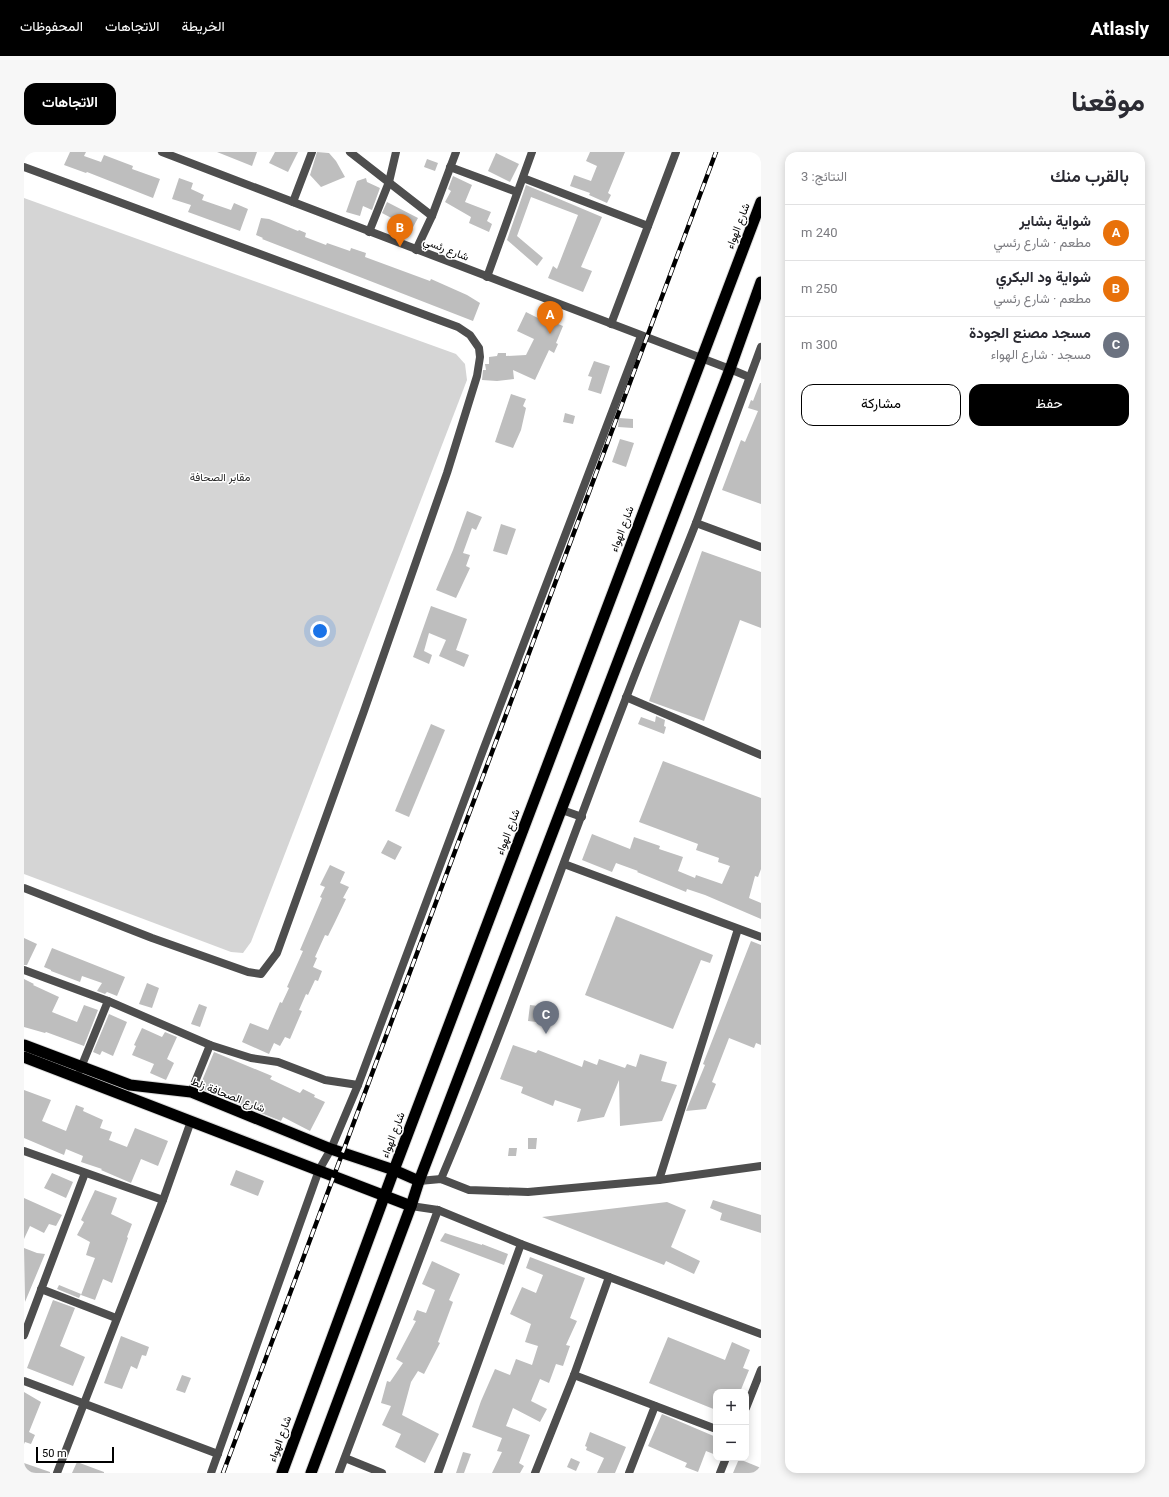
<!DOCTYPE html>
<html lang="ar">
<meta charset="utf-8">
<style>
body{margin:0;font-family:Roboto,Vazirmatn,sans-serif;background:#f7f7f7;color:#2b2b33;direction:rtl}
.controls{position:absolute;right:12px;bottom:12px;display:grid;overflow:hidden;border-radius:8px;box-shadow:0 2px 10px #0003}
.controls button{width:36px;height:36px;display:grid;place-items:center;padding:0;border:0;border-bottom:1px solid #e1e1e2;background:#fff;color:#2b2b33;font:20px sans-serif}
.scale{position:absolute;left:12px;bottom:10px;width:78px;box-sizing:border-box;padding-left:4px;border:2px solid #000;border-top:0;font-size:11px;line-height:14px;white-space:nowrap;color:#000;-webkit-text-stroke:3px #fff;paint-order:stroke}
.you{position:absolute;left:296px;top:479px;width:14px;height:14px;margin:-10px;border:3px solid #fff;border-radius:50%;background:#1a73e8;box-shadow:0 0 0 6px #1a73e833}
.badge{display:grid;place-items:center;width:26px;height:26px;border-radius:50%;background:#000;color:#fff;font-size:13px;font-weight:700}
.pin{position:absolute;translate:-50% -33px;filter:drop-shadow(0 1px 2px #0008)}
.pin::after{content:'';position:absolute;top:21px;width:14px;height:12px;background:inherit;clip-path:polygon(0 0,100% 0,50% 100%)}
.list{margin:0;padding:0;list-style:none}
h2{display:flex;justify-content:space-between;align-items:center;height:52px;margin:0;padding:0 16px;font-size:17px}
h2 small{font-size:13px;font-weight:400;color:#7c7c81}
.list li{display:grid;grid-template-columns:26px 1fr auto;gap:12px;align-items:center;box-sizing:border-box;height:56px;padding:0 16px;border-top:1px solid #e1e1e2}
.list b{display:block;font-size:15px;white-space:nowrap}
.list p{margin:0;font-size:13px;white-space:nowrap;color:#7c7c81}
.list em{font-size:13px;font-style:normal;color:#7c7c81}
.actions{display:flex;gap:8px;padding:12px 16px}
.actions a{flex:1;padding:9px 0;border:1px solid #000;border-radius:12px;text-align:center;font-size:14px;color:#000}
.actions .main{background:#000;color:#fff}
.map{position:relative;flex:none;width:737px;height:1321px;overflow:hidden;direction:ltr;border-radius:12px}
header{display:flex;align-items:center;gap:24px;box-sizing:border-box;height:56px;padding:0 20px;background:#000;color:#fff}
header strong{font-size:19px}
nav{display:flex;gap:22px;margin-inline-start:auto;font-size:14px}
.intro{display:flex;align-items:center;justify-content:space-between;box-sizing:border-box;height:96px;padding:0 24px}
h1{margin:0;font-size:28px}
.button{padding:10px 18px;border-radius:12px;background:#000;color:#fff;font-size:14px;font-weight:700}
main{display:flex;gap:24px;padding:0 24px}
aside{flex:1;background:#fff;border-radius:12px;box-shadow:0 2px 10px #0003}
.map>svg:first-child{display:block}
.green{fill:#d5d5d5}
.building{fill:#bebebe}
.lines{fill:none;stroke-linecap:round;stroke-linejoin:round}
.trunk-casing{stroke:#dbdbdb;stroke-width:13}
.minor{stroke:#4e4e4e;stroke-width:8}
.tertiary{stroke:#4e4e4e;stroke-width:8}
.trunk{stroke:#000;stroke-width:11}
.rail-casing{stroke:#000;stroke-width:4.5}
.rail{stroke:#fff;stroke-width:3;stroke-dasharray:9;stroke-linecap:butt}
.labels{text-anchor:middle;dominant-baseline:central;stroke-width:3;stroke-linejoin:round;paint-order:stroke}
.street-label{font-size:11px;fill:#000;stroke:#fff}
.park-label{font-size:11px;fill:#2c2c2c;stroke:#fff}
</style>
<header>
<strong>Atlasly</strong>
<nav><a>الخريطة</a><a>الاتجاهات</a><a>المحفوظات</a></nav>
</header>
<div class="intro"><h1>موقعنا</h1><a class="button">الاتجاهات</a></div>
<main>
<aside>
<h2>بالقرب منك<small>النتائج: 3</small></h2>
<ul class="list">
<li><span class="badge" style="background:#e8710a">A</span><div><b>شواية بشاير</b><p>مطعم · شارع رئسي</p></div><em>240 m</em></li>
<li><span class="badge" style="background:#e8710a">B</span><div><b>شواية ود البكري</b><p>مطعم · شارع رئسي</p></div><em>250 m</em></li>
<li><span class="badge" style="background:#6b7280">C</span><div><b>مسجد مصنع الجودة</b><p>مسجد · شارع الهواء</p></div><em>300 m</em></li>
</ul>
<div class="actions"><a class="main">حفظ</a><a>مشاركة</a></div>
</aside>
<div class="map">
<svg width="737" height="1321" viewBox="0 0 737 1321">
<rect width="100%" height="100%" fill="#fff"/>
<path class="green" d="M0,46L432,202L441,212L443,228L227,790L219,801L207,800L0,722Z"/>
<g class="building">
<path d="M46,0H62L60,4L77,10L80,3L109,14L108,17L136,27L129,46L63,20L62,21L40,13Z"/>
<path d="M193,0H233L228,14Z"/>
<path d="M251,0H274L264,20L245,11Z"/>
<path d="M293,0L305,1L312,9L321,25L297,35L286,23Z"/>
<path d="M566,0H601L584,41L587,43L583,51L565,43L566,41L546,34L550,23L567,29L573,14L562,9Z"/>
<path d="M472,1L495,12L486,30L464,19Z"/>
<path d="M403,7L414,11L411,19L400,15Z"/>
<path d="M429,24L448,33L441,50L467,60L463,69L468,72L465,80L445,71L447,65L421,50L427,39L424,37Z"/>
<path d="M155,26L169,31L167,37L180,43L178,48L207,58L210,51L224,57L216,79L164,60L167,53L148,47Z"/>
<path d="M342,26L343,30L356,36L348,58L339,54L336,64L322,60L333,29Z"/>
<path d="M502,33L578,65L557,115L568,119L559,140L524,126L529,114L533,117L554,63L507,45L493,84L519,106L513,114L483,88Z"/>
<path d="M363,50L394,66L388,77L358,61Z"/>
<path d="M237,66L245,67L274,79L275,78L282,81L281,85L302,93L303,91L326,99L327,96L342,101L341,105L406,129L407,127L443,143L456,151L449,169L238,87L239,86L232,83Z"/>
<path d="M502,160L516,167L517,165L539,174L532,191L534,192L530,201L525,198L511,228L489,218L490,227L473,229L458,228L459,218H462L461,212H465V205L473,204L474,201H482V204L502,203L510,187L493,179Z"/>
<path d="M570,209L586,214L577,242L564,238L568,225L564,224Z"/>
<path d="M736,231H737V352L698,338L717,288L721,290L734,259L724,256L727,248L729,249Z"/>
<path d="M487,242L502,247L499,254L502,256L497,278L489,296L471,290Z"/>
<path d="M541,261L551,264L549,272L539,270Z"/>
<path d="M595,266L609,267V276L594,275Z"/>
<path d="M596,287L610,291L602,315L588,310Z"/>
<path d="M443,359L458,365L452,378L448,376L439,401L446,403L442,414L446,416L432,446L412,438L429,398Z"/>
<path d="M477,372L492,377L483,403L469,399Z"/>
<path d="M678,399L737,420V476L716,468L680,569L625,549Z"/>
<path d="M407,454L443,467L432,498L445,503L440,515L415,504L422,488L405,481L400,499L408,503L405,512L389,505Z"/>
<path d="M632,564L641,568L640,574L642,575L640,582L614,572L617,565L631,570Z"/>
<path d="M407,572L421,578L385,665L371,659Z"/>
<path d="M639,609L737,646V717L734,725L731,724L725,746L737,751V767L681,743L663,737L662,740L613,720L614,719L592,711L588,720L558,708L568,682L606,697L610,685L636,694L635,697L659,705L654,719L671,726L672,723L698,732L706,714L694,710L695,706L672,698L674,692L615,670Z"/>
<path d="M364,688L378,695L371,708L357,701Z"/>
<path d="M306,713L321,720L316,731L325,735L319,746L322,747L311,770L304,784L301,783L291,805L293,806L289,815L298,819L294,829L291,828L284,843L282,842L275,858L278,859L266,887L261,885L256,894L250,891L245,902L218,890L226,871L244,878L256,850L258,851L265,836L263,835L279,799L276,798L298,746L296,745L301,735L296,733Z"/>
<path d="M592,764L689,803L686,811L677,808L649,877L561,843Z"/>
<path d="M0,786L13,792L3,813H0Z"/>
<path d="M727,789L737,793V893L732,891L730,896L705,886L688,930L692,932L682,957L662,959L681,913L679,912Z"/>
<path d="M28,796L101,825L93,844L83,840L81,842L73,839L78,831L58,824L56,830L27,819V818L20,815Z"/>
<path d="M0,827L10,832L9,833L35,845L28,860L53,870L60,853L74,858L60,894L22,880L21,881L0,875Z"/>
<path d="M123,831L135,836L128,856L115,852Z"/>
<path d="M175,852L183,855L176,875L167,872Z"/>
<path d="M506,853L523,855L521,871L504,869Z"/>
<path d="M85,862L103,870L89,904L78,899L76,903L69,900Z"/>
<path d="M118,876L138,885L141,880L153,885L143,907L150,911L142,928L126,921L130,912L108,903L112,894L110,893Z"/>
<path d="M489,893L512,901L514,898L558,915L560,908L573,913L575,907L601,916L603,912L612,915L616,902L643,910L637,929L653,933L638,969L596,974L595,928L580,965L553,970L557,957L531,948L529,954L497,941L499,935L476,927Z"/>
<path d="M190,900L248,924L246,927L276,941L279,937L291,943L290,945L301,950L286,979L259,965L257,969L175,936Z"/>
<path d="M0,938L27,948L18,969L42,979L52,953L60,956L59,959L79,968L76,976L88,980L85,988L103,995L111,976L144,989L134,1014L117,1007L107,1031L77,1018L78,1017L57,1010L59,1004L42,997L40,1003L0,986Z"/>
<path d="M504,986H513L512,997H504Z"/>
<path d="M485,996H493L492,1004H484Z"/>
<path d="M212,1018L240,1029L234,1044L206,1033Z"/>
<path d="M28,1021L49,1030L42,1046L20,1036Z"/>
<path d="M71,1038L93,1046L87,1062L108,1072L103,1085L104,1086L88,1131L79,1127L71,1148L57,1143L71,1106L62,1103L66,1090L53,1083L60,1070L57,1068Z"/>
<path d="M0,1046L38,1063L32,1074L25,1072L20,1081L6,1074L0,1087Z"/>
<path d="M689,1048L737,1063V1081L696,1068L698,1061L686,1056Z"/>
<path d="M643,1050L662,1058L647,1095L676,1109L670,1122L642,1109L640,1113L518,1065Z"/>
<path d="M421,1081L458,1093V1092L484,1102L480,1113L416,1089Z"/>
<path d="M0,1096L13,1101L21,1102L1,1150Z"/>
<path d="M506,1105L561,1126L546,1166L553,1169L542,1193L546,1194L539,1214L532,1212L525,1231L516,1227L507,1249L523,1257L516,1270L489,1256L482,1274L506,1283L495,1311L500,1314L496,1321H468L478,1300L473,1299L478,1286L448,1275L457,1249L471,1217L486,1223L492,1207L508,1213L514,1194L501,1190L507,1172L486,1162L498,1135L512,1141L519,1123L502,1116Z"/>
<path d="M408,1109L436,1122L425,1148L429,1150L414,1190L416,1191L400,1222L394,1219L387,1230L378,1263L415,1282L401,1311L371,1295L377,1282L358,1273L367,1254L357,1251L363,1229L366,1230L379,1211L372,1207L392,1169L389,1168L393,1158L402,1161L411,1138L398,1132Z"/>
<path d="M35,1133L57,1142L55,1146L33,1137Z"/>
<path d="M29,1148L51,1156L36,1194L61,1205L49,1234L3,1216Z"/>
<path d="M97,1184L125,1195L122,1204L118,1203L113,1217L107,1214L98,1237L80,1231Z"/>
<path d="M644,1185L701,1208L708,1190L726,1198L719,1216L725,1218L716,1240H692V1258L625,1231Z"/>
<path d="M158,1223L167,1226L161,1241L152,1238Z"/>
<path d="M0,1240L17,1250L5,1280L11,1283L7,1292L1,1290L0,1292Z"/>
<path d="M638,1262L692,1285V1303L682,1299L674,1320L661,1315L663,1311L624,1294Z"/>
<path d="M566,1280L602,1295L591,1321H573L580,1306L562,1298L563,1295L561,1294Z"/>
<path d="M439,1300L447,1302L440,1321H432Z"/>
<path d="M547,1306L556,1310L552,1319L543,1315Z"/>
<path d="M715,1307L737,1316V1321H709Z"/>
<path d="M53,1310L80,1320V1321H48Z"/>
<path d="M0,1311L26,1320V1321H0Z"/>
</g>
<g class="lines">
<defs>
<g id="trunk">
<path d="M0,893L106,933L167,940L307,997L370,1018L395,1029"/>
<path d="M0,905L387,1054"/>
<path d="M258,1321L370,1018L737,50"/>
<path d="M287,1321L387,1054L395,1029L706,217L737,130"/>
</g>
</defs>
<use href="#trunk" class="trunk-casing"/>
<g class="minor">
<path d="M326,0L408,64"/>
<path d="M0,15L434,175L446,183L455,196L456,205L453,224L423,321L340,559L253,801L237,822L224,820L128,786L0,736"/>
<path d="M426,15L493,40"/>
<path d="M499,26L624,74"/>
<path d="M269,50L288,0"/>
<path d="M345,80L365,30L372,0"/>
<path d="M392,98L408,64L432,0"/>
<path d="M463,125L508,0"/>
<path d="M587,172L652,0"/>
<path d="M706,217L725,225"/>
<path d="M672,371L737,395"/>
<path d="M602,545L737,603"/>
<path d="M538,658L558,665"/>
<path d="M540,712L737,785"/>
<path d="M0,818L84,849L186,893L227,906L254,910L301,928L334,933"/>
<path d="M56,918L84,849"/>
<path d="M167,940L186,893"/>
<path d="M0,999L139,1048"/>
<path d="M417,1027C484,869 540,706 602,546C624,487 649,430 672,371C694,312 715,253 737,195"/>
<path d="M635,1028L714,777"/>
<path d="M395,1029L417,1027L445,1038L504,1040L635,1028L737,1014"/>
<path d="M17,1137L92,1166"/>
<path d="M0,1183L61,1021"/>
<path d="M550,1223L692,1277"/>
<path d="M0,1229L194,1302"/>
<path d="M722,1256L737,1218"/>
<path d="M321,1306L358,1321"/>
<path d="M33,1321L139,1048L167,969"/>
<path d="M187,1321L295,1018L307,997L334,933L458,601L617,184"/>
<path d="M315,1321L414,1058"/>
<path d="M414,1321L497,1092"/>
<path d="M511,1321L550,1223L585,1125"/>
<path d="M605,1321L631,1254"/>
<path d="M696,1321L702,1306"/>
</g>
<g class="tertiary">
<path d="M138,0L706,217"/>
<path d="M387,1054L414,1058L497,1092L737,1182"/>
</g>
<use href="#trunk" class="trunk"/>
<defs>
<path id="rail" d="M199,1321L692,0"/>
</defs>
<use href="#rail" class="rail-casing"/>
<use href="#rail" class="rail"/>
</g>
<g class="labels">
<g class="street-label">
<text transform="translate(714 74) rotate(-69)">شارع الهواء</text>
<text transform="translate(422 97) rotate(21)">شارع رئسي</text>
<text transform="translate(598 377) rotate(-69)">شارع الهواء</text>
<text transform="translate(484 680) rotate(-69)">شارع الهواء</text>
<text transform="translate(204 943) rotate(21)">شارع الصحافة زلط</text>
<text transform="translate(369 983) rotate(-69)">شارع الهواء</text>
<text transform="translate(256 1287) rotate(-70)">شارع الهواء</text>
</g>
<g class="park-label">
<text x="196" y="325">مقابر الصحافة</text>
</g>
</g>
</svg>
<div class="controls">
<button>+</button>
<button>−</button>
</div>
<div class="scale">50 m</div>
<div class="you"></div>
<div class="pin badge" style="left:526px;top:182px;background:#e8710a">A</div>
<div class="pin badge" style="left:376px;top:95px;background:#e8710a">B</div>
<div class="pin badge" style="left:522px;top:882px;background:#6b7280">C</div>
</div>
</main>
